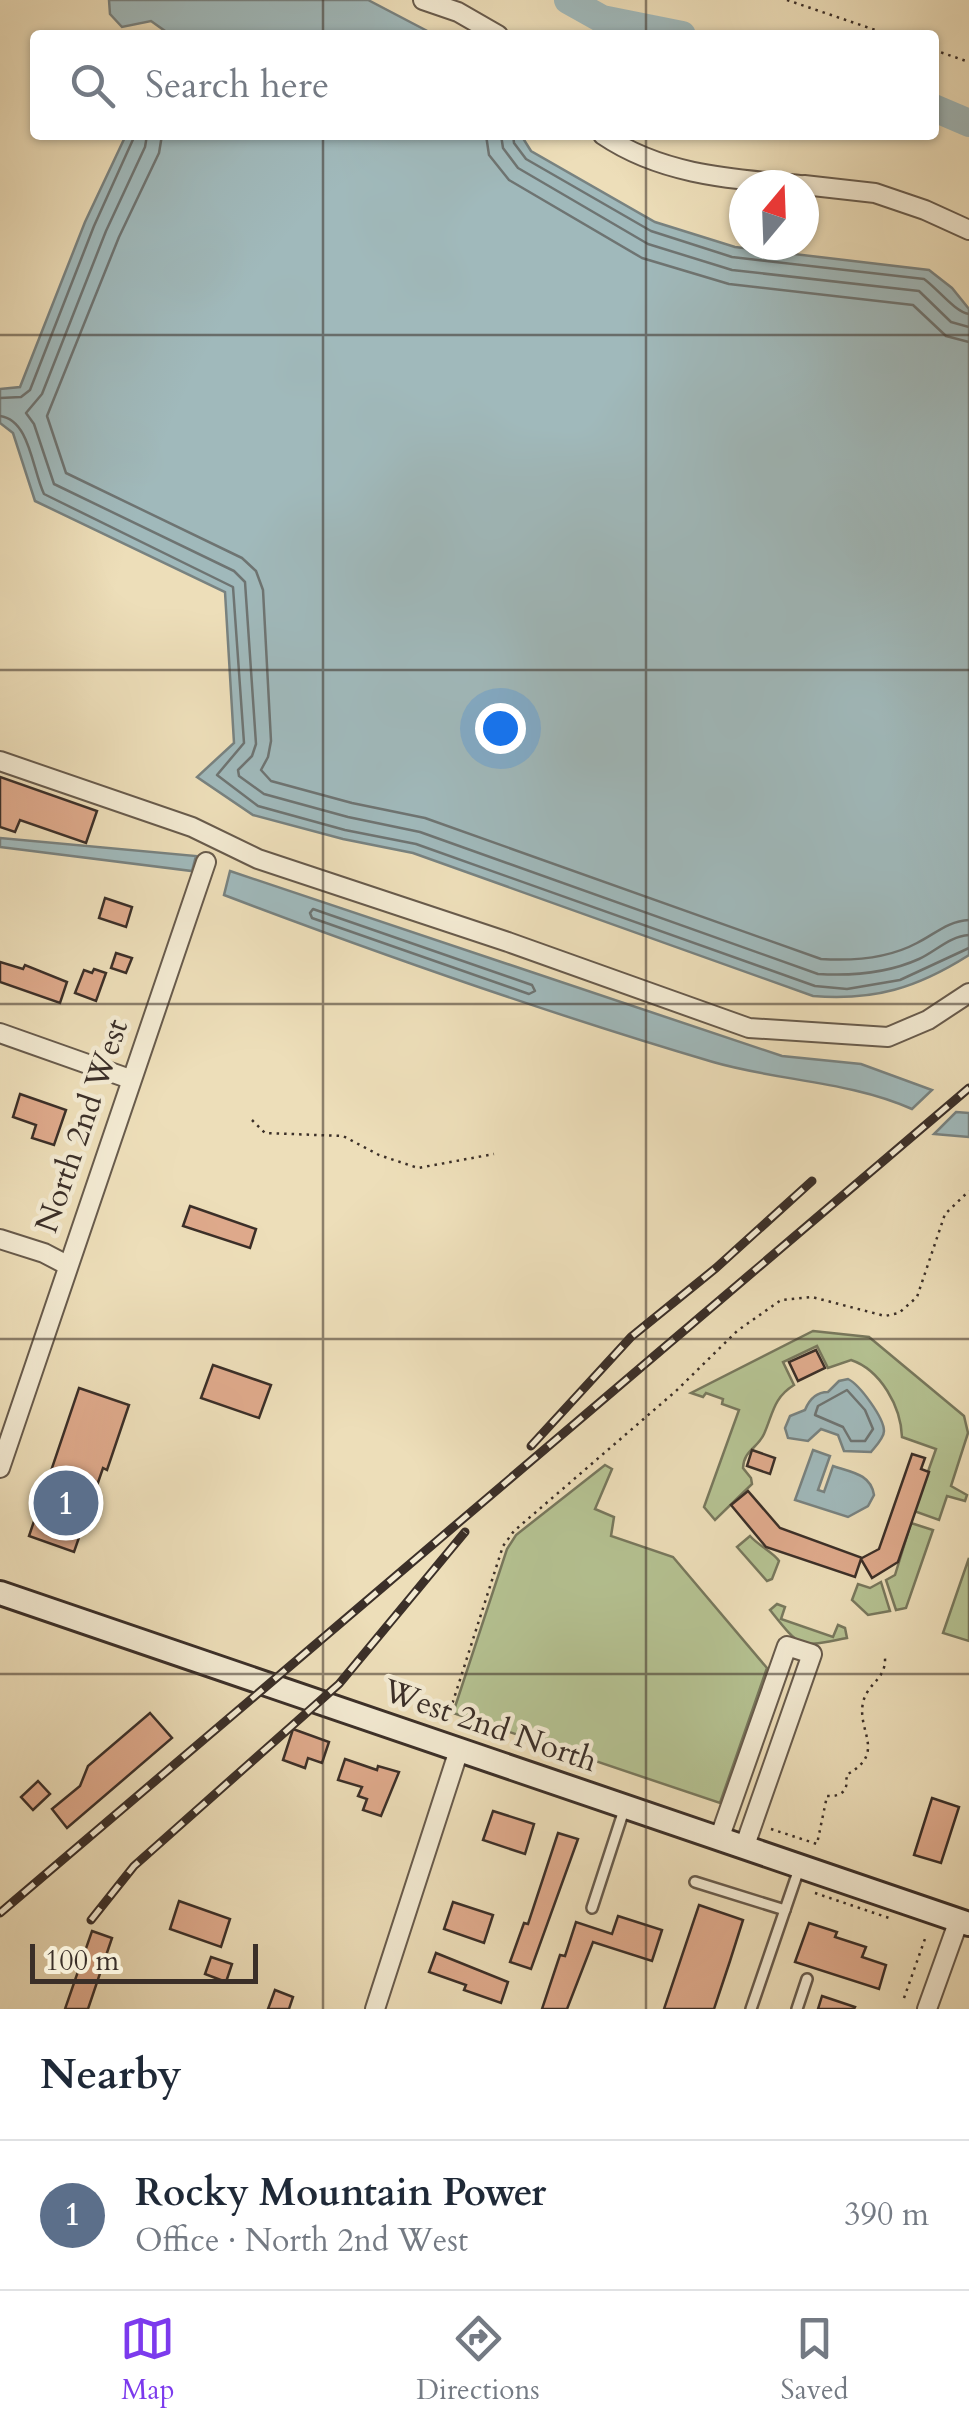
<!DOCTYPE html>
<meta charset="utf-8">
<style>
body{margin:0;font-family:Cardo,serif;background:#f6f6f7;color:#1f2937}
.compass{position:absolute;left:729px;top:170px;width:90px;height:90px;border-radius:50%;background:#fff;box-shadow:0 2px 8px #0004;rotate:19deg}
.scale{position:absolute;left:30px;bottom:25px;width:228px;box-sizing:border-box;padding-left:10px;border:5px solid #3b2f28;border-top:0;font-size:28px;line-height:35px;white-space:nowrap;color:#3b2f28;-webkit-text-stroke:8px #f3ead2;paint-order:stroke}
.you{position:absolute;left:500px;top:728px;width:35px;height:35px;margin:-25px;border:8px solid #fff;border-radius:50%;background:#1a73e8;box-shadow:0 0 0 15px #1a73e833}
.badge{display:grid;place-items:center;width:65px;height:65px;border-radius:50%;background:#7c3aed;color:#fff;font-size:32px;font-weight:700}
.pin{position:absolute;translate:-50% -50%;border:5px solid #fff;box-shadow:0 2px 10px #0006}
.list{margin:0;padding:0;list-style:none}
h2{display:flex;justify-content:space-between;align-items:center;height:130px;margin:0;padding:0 40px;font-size:42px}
h2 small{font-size:32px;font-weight:400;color:#747a83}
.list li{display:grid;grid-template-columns:65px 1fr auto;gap:30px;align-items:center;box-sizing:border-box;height:150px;padding:0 40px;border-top:2px solid #e0e1e3}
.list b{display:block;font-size:38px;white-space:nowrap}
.list p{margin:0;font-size:32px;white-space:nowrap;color:#747a83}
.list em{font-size:32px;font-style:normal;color:#747a83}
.icon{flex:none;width:55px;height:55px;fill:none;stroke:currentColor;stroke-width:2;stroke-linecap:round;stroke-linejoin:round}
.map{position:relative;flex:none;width:969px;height:2009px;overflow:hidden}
.search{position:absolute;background:#fff;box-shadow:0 2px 8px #0004;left:30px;right:30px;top:30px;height:110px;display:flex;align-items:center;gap:25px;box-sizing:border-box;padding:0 35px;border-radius:10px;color:#747a83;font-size:38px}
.sheet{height:280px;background:#fff}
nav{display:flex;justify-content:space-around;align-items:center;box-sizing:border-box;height:140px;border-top:2px solid #e0e1e3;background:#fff;font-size:28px;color:#747a83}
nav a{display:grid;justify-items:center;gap:5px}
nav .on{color:#7c3aed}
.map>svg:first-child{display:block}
.green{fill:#b5c292;stroke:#78785d;stroke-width:2.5}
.water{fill:#a0b9bb;stroke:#788280;stroke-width:2.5}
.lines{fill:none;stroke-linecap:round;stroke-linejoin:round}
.shore{stroke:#6e7472;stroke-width:2.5}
.river{stroke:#a0b9bb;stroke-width:28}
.building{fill:#dfaa8c;stroke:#3b2f28;stroke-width:2.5}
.lane-casing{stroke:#685b4c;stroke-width:14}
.street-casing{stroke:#685b4c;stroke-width:22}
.secondary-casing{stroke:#3b2f28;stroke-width:28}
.path{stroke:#3b2f28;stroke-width:2.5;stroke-dasharray:2.5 5;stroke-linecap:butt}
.lane{stroke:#f3ead2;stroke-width:9}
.street{stroke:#f3ead2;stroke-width:18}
.secondary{stroke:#f3ead2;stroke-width:22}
.rail-casing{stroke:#3b2f28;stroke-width:9}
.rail{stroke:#f3ead2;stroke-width:5;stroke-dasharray:15;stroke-linecap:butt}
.grid{fill:none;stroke:#3b2f28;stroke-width:2.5;stroke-opacity:0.55}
.labels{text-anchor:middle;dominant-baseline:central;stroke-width:9;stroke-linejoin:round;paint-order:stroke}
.street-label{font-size:32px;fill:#3b2f28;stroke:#f3ead2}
</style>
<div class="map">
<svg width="969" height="2009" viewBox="0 0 969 2009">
<rect width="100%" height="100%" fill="#eddeb9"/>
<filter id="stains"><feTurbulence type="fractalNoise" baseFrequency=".002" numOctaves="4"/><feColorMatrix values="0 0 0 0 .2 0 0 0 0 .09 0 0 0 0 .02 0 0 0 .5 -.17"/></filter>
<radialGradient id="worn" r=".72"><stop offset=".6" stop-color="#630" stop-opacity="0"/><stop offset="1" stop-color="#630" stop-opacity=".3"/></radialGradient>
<g class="green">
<path d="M813,1331L869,1337L964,1416L968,1433L951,1486L967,1495L965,1501L947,1496L939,1520L914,1511L936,1449L902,1437C901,1407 881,1370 851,1360L828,1368L817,1346L783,1362L794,1385C773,1398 773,1414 764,1434C757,1449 744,1450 743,1468L751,1478L752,1484L715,1520L704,1507L739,1410L722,1404L723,1399L706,1393L703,1397L691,1393Z"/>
<path d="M605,1465L612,1469L595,1509L614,1517L611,1536L673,1557L767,1668L720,1803L453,1713L507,1549L516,1535Z"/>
<path d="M911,1523L933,1530L906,1608L896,1610L886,1580L895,1575Z"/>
<path d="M750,1536C759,1546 774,1553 779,1561L772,1579L767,1581L737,1547Z"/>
<path d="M969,1558V1641L943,1633Z"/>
<path d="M881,1582L890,1611L868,1615L852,1600L858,1584L870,1588Z"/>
<path d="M777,1604L785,1607L781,1619L833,1637L838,1625L845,1628L847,1638C798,1647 802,1650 770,1610Z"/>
</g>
<g class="water">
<path d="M109,0H368L435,35H165V31L151,21L122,27L110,14Z"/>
<path d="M126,135H521L531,151L655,222L735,247L929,270L952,288L969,309V955C917,988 874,1001 813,996L413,853L343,839L253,815L197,777L234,743L225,592L35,501L13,433L0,423V389L20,387L85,222Z"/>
<path d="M0,838L196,856L192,871L0,847Z"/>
<path d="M230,871L782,1056L861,1064L932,1090L912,1109C849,1081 778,1081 713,1062C547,1013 385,956 224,895Z"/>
<path d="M956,1112L969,1113V1137L934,1134Z"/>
<path d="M848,1379C860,1385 884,1418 884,1431C884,1438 875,1447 871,1452L844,1451L838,1435L821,1429L808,1441L788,1438L785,1428L790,1416L805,1410C809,1400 816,1392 828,1392L839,1381Z"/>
<path d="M813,1450L830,1456L818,1490L824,1492L833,1466C851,1472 871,1474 874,1495L868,1506L848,1517L795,1500Z"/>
</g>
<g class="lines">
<g class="shore">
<path d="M147,135L145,147L106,231L42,394L26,413L34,424L54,484L234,571L245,582L256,744L252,756L238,770L239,776L264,794L348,817L420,832L818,974C851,976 888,973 919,959C936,951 950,936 969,935"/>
<path d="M162,135L159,153L119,237L47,416L66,473L242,558L256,571L263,590L271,741L268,757L261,770L271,781L352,803L425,818L821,959C852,961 889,958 917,943C935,934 948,921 969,920"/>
<path d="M486,135L489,155L509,180L642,258L729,284L913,305L946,336L969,342"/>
<path d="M501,135L503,148L518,168L648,244L732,270L919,291L951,322L969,327"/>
<path d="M513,135L514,143L526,159L651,231L732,257L924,279C938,289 955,312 969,314"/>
<path d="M0,398L21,397L30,390L94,226L135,135"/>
<path d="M0,416C30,420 32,469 44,494L233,587L244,743L217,775L258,806L345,830L416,844L815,986L847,989L900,980L969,948"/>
<path d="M313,909L532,985L535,991L529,994L312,918L310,913Z"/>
<path d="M847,1390L865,1410L873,1429L865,1441H851L843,1427L815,1415L818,1406Z"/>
</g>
<g class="river">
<path d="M568,0L602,19L682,35"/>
<path d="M934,108L969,123"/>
</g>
</g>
<g class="building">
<path d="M0,777L97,811L86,843L20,820L15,832L0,827Z"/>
<path d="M105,898L132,907L126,927L99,918Z"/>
<path d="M116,953L132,958L126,973L111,968Z"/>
<path d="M0,962L23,969L25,965L67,982L60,1003L0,982Z"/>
<path d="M94,969L106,973L96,1001L75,993L84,970L92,973Z"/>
<path d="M20,1094L66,1110L54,1145L32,1138L36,1125L13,1117Z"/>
<path d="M190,1206L256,1229L250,1248L183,1226Z"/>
<path d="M816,1350L825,1368L798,1381L789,1362Z"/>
<path d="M213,1365L271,1385L259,1418L201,1398Z"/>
<path d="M79,1388L129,1405L107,1470L103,1468L74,1552L29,1536Z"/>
<path d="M752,1450L775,1458L770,1474L747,1466Z"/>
<path d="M912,1454L925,1458L921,1469L929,1472L898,1562L872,1578L861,1559L855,1577L766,1547L731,1505L748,1491L780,1528L862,1558L879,1549Z"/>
<path d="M150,1713L172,1738L67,1828L52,1809L80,1786L88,1766Z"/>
<path d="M293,1729L329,1742L322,1763L308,1758L305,1768L283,1760Z"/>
<path d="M345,1759L377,1770L378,1766L399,1772L381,1816L363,1810L367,1799L358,1796L362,1787L338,1780Z"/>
<path d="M38,1781L50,1794L33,1810L21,1797Z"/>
<path d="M932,1798L959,1807L941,1863L914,1855Z"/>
<path d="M493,1811L534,1824L525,1854L483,1840Z"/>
<path d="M558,1833L578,1839L531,1969L510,1962L524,1923L528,1924Z"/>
<path d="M179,1901L230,1919L221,1947L170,1929Z"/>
<path d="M453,1902L493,1915L484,1943L444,1929Z"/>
<path d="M699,1905L743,1920L730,1961L714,2009H664Z"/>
<path d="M618,1916L662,1930L652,1961L593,1942L567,2009H542L560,1955L565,1956L576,1922L612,1934Z"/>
<path d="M809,1923L837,1932L835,1937L866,1947L862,1957L886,1965L879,1989L795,1962Z"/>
<path d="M92,1931L112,1938L88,2009H65Z"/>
<path d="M436,1953L508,1982L501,2003L464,1990L466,1985L429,1972Z"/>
<path d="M211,1957L232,1964L226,1982L205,1974Z"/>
<path d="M275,1990L293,1997L289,2009H268Z"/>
<path d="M822,1996L855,2007L854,2009H818Z"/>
</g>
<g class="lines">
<defs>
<g id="lane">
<path d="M695,1882L785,1910"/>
<path d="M592,1908L624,1810"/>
<path d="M751,2009L799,1869"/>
<path d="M797,2009L807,1979"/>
</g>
<g id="street">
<path d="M423,0L458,12L498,35"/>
<path d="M603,135C662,175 731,179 800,185"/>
<path d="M804,185L875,193L925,210L969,230"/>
<path d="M0,761L192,827L258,859L508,942L749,1028L888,1037L928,1020L969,993"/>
<path d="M0,1033L130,1079"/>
<path d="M0,1239L44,1253L67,1265"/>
<path d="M0,1468L206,862"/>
<path d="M719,1839L787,1646L812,1654L744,1848"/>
<path d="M375,2009L459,1750"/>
<path d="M927,2009L959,1920"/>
</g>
<path id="secondary" d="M0,1593L969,1924"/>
</defs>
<use href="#lane" class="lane-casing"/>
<use href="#street" class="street-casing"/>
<use href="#secondary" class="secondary-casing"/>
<g class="path">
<path d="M787,0L890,35"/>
<path d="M934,50L969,62"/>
<path d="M252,1120L265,1133L343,1136L379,1155L418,1168L494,1154"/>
<path d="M448,1717L503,1546L514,1531L676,1391L737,1331L781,1300L812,1297L885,1316L899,1313L917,1297L945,1214L969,1191"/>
<path d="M771,1829L817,1844L827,1796C842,1797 849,1790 846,1775C889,1752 854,1730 864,1699C870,1682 886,1678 885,1658"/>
<path d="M815,1893L892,1919"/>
<path d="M904,1998L926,1936"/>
</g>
<use href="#lane" class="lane"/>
<use href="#street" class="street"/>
<use href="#secondary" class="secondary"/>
<defs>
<g id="rail">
<path d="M531,1446L631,1337L716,1268L812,1181"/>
<path d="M0,1913L969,1088"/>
<path d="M91,1920L134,1866L339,1684L465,1532"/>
</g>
</defs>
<use href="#rail" class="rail-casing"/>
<use href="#rail" class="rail"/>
</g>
<path class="grid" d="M323,0V35M646,0V35M323,135V2009M646,135V2009M0,335H969M0,670H969M0,1004H969M0,1339H969M0,1674H969"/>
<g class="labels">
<g class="street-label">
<text transform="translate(82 1126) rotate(-71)">North 2nd West</text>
<text transform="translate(490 1726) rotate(19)">West 2nd North</text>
</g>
</g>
<rect width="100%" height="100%" filter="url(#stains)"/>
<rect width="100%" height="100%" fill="url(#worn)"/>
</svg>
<svg class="compass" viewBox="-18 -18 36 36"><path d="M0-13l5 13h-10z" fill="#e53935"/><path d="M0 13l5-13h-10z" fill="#747a83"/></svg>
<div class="scale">100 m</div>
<div class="you"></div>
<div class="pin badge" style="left:66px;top:1503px;background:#5c6f8a">1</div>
<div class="search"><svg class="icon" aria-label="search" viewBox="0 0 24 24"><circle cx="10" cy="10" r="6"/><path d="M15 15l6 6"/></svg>Search here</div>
</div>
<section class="sheet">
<h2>Nearby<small></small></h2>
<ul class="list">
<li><span class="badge" style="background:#5c6f8a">1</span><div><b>Rocky Mountain Power</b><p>Office · North 2nd West</p></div><em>390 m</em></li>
</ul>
</section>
<nav>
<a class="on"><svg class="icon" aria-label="map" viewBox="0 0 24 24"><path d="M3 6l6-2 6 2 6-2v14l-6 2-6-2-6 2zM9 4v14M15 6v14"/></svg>Map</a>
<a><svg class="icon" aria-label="directions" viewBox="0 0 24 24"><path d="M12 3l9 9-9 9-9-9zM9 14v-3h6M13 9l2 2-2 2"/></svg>Directions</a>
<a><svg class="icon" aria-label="saved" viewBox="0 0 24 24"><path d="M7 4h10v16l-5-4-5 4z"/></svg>Saved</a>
</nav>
